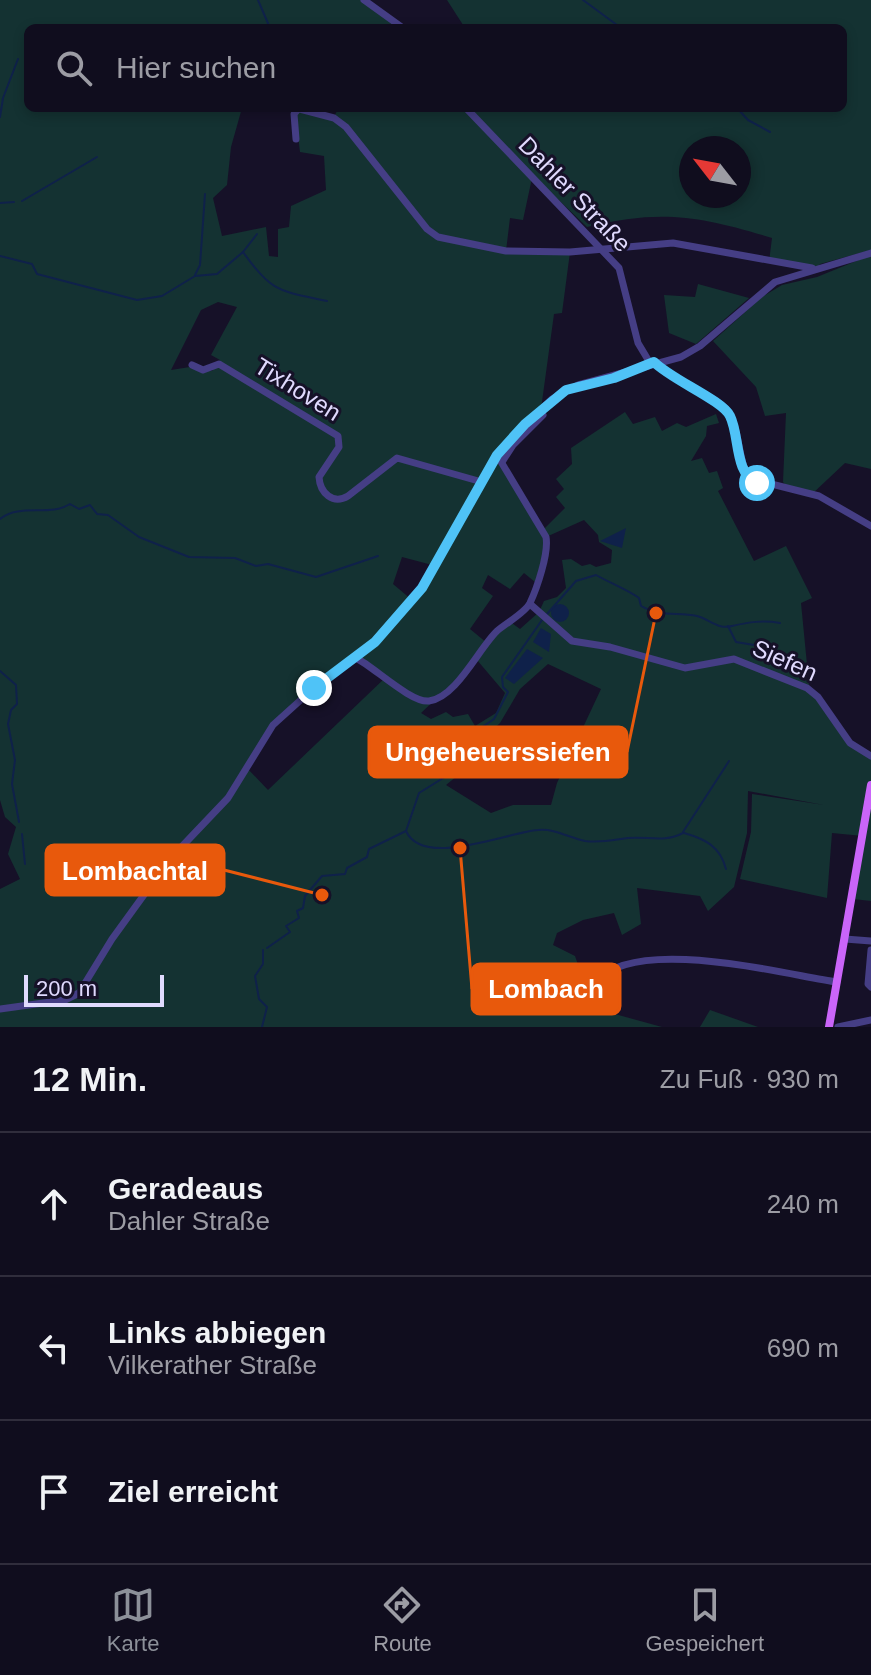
<!DOCTYPE html>
<html lang="de">
<meta charset="utf-8">
<style>
body{margin:0;font-family:Helvetica,sans-serif;background:#191627;color:#f1f3f6}
.compass{position:absolute;left:679px;top:136px;width:72px;height:72px;border-radius:50%;background:#100d1e;box-shadow:0 4px 12px #0003;rotate:301deg}
.scale{position:absolute;left:24px;bottom:20px;width:140px;box-sizing:border-box;padding-left:8px;border:4px solid #e0dafe;border-top:0;font-size:22px;line-height:28px;white-space:nowrap;color:#e0dafe;-webkit-text-stroke:6px #161128;paint-order:stroke}
.stop{position:absolute;width:24px;height:24px;margin:-18px;border:6px solid #4fc3f7;border-radius:50%;background:#fff}
.stop.end{background:#4fc3f7;border-color:#fff;box-shadow:0 2px 8px #0008}
.list{margin:0;padding:0;list-style:none}
h2{display:flex;justify-content:space-between;align-items:center;height:104px;margin:0;padding:0 32px;font-size:34px}
h2 small{font-size:26px;font-weight:400;color:#9c9ca4}
.list li{display:grid;grid-template-columns:52px 1fr auto;gap:24px;align-items:center;box-sizing:border-box;height:144px;padding:0 32px;border-top:2px solid #302d3c}
.list b{display:block;font-size:30px;white-space:nowrap}
.list p{margin:0;font-size:26px;white-space:nowrap;color:#9c9ca4}
.list em{font-size:26px;font-style:normal;color:#9c9ca4}
.icon{flex:none;width:44px;height:44px;fill:none;stroke:currentColor;stroke-width:2;stroke-linecap:round;stroke-linejoin:round}
.map{position:relative;flex:none;width:871px;height:1027px;overflow:hidden}
.search{position:absolute;background:#100d1e;box-shadow:0 4px 12px #0003;left:24px;right:24px;top:24px;height:88px;display:flex;align-items:center;gap:20px;box-sizing:border-box;padding:0 28px;border-radius:12px;color:#9c9ca4;font-size:30px}
.sheet{height:536px;background:#100d1e}
nav{display:flex;justify-content:space-around;align-items:center;box-sizing:border-box;height:112px;border-top:2px solid #302d3c;background:#100d1e;font-size:22px;color:#9c9ca4}
nav a{display:grid;justify-items:center;gap:4px}
nav .on{color:#8c9099}
.map>svg:first-child{display:block}
.green{fill:#143232;fill-rule:evenodd}
.water{fill:#0f214a}
.lines{fill:none;stroke-linecap:round;stroke-linejoin:round}
.stream{stroke:#0f214a;stroke-width:2}
.minor{stroke:#453e85;stroke-width:7}
.major{stroke:#ca65f9;stroke-width:8}
.route{stroke:#4fc3f7;stroke-width:10}
.labels{text-anchor:middle;dominant-baseline:central;stroke-width:6;stroke-linejoin:round;paint-order:stroke}
.street-label{font-size:24px;fill:#e0dafe;stroke:#161128}
.leader{fill:none;stroke:#e8590c;stroke-width:3}
.callout-dot{fill:#e8590c;stroke:#161128;stroke-width:3}
.callout{fill:#e8590c;stroke:#e8590c;stroke-width:3}
.callout-label{font-size:26px;text-anchor:middle;font-weight:bold;fill:#fff}
</style>
<div class="map">
<svg width="871" height="1027" viewBox="0 0 871 1027">
<rect width="100%" height="100%" fill="#161128"/>
<g class="green">
<path d="M0,0H364L403,28H28V108H242L231,147L227,185L213,198L222,236L266,227L269,256L278,257V229L289,227L291,206L326,190L324,156L300,152L295,111L333,118L339,108H843V28H465L447,0H871V250L820,264L818,268L769,262L772,238C700,216 661,209 587,227L499,143L532,178L523,220L510,218L506,251L570,252L562,313L554,314L541,409L497,455L544,529L565,508L556,497L564,489L556,479L572,464L571,448L625,412L633,424L655,417L662,431L677,423L686,427L716,414L719,423L707,426L706,436L691,461L702,458L709,473L717,471L723,488L718,491L754,561L786,546L812,598L801,603L809,685L843,736L871,756V901L853,899L863,836L832,833L827,898L740,879L751,832L752,794L824,805L748,791L747,833L734,887L708,911L700,896L637,888L641,924L622,935L614,913L583,920L557,933L553,945L575,956L593,1008L662,1027H0V889L20,879L8,854L16,827L5,817L0,800ZM691,148H739V196H691ZM218,302L237,307L211,355L220,360L212,371L190,367L171,370L201,310ZM584,520L598,535L599,542L612,550L611,563L596,567L590,564L582,566L571,559L562,560L566,588L557,597L544,601L539,612L520,629L509,621L487,643L470,629L493,596L482,588L488,575L510,589L524,573L535,582L547,546L546,537ZM402,557L436,566L412,600L393,584ZM356,658L386,677L268,790L246,767L285,713ZM477,660L505,693L496,713L475,726L468,714L453,717L446,712L431,719L421,713ZM548,664L601,689L557,783L551,805H513L491,813L446,785L463,771L472,750L500,723L520,689Z"/>
<path d="M871,255V469L845,463L812,494L790,490L783,482L786,413L765,416L756,387L713,341L762,297L782,285L817,277Z"/>
<path d="M698,284L749,298L696,344L669,333L664,295L695,297Z"/>
<path d="M710,1010L758,1027H700Z"/>
</g>
<g class="water">
<path d="M626,528L622,548L600,541Z"/>
<circle cx="560" cy="613" r="9"/>
<path d="M541,628L551,634L549,652L533,642Z"/>
<path d="M527,649L543,658L514,684L505,678Z"/>
</g>
<g class="lines">
<g class="stream">
<path d="M258,0L270,28"/>
<path d="M583,0L621,28"/>
<path d="M737,108L748,120L770,132"/>
<path d="M0,117L3,98L18,59"/>
<path d="M22,201L97,157"/>
<path d="M0,203L14,202"/>
<path d="M243,252L257,234"/>
<path d="M0,256L32,264L37,274L137,300L162,296L195,276L217,274L243,252C272,293 280,291 327,301"/>
<path d="M195,275L200,265L205,194"/>
<path d="M0,519C20,503 50,517 70,504L79,509L90,505L97,514L108,515L139,537L189,557L235,558L256,566L268,564L316,577L378,556"/>
<path d="M547,614L576,581L596,575C610,583 626,589 639,598L641,606C660,617 677,612 697,616C709,619 718,630 732,626C749,622 763,620 780,623"/>
<path d="M728,626L736,642L760,646"/>
<path d="M0,671L16,685L17,704L11,710L8,724L15,760L12,784L19,822"/>
<path d="M406,831L419,793L448,775L462,741L494,719L508,692L503,687L502,677L542,620"/>
<path d="M683,832L729,761"/>
<path d="M684,833C705,839 720,846 726,869"/>
<path d="M22,834L25,864"/>
<path d="M267,948L290,932L286,926L299,918L297,911L303,908L305,896L322,876L345,874L347,868L367,857L369,849L406,831C423,869 508,832 538,830C554,828 570,838 585,841C601,843 613,840 628,838C648,836 664,843 683,833"/>
<path d="M262,1027L267,1007L259,999L255,976L263,964V950"/>
</g>
<g class="minor">
<path d="M364,0L403,28"/>
<path d="M296,108L334,118L346,127L427,229L438,237L506,251L570,252L673,243L812,268"/>
<path d="M466,108L619,268L638,343L650,363"/>
<path d="M296,139L294,114L298,109"/>
<path d="M654,362C673,380 717,397 728,411C740,430 738,458 748,478L819,496L871,526"/>
<path d="M192,365L203,370L219,364L338,436L339,447L319,477C320,493 333,505 348,496L397,458L482,482"/>
<path d="M502,462L513,445L543,415"/>
<path d="M530,604L572,641L610,647L685,668L734,659L807,688L818,697L850,743L871,756"/>
<path d="M356,658C374,667 411,703 429,701C456,698 479,648 497,631C506,623 525,613 530,603C537,588 549,553 546,537L497,455"/>
<path d="M845,939L871,941"/>
<path d="M871,950L868,984L871,987"/>
<path d="M596,982C635,935 782,974 837,982"/>
<path d="M0,1009L65,1000L79,993L112,939L170,859L228,798L273,725L314,688L367,649L422,588L500,450L552,399L578,385L681,357L700,346L775,282L871,253"/>
<path d="M838,1027L871,1020"/>
</g>
<path class="major" d="M829,1027L871,785"/>
</g>
<g class="lines">
<path class="route" d="M314,688L375,642L422,588L497,455L525,424L566,390L614,378L654,362C672,380 722,400 730,416C740,436 734,473 757,483"/>
</g>
<g class="labels">
<g class="street-label">
<text transform="translate(575 194) rotate(46)">Dahler Straße</text>
<text transform="translate(298 389) rotate(32)">Tixhoven</text>
<text transform="translate(785 660) rotate(24)">Siefen</text>
</g>
</g>
<path class="leader" d="M656 613L627 752M322 895L224 870M460 848L472 989"/>
<g class="callout-dot">
<circle cx="656" cy="613" r="8"/>
<circle cx="322" cy="895" r="8"/>
<circle cx="460" cy="848" r="8"/>
</g>
<g class="callout">
<rect x="369" y="727" width="258" height="50" rx="8"/>
<rect x="46" y="845" width="178" height="50" rx="8"/>
<rect x="472" y="964" width="148" height="50" rx="8"/>
</g>
<g class="callout-label">
<text x="498" y="761">Ungeheuerssiefen</text>
<text x="135" y="880">Lombachtal</text>
<text x="546" y="998">Lombach</text>
</g>
</svg>
<svg class="compass" viewBox="-18 -18 36 36"><path d="M0-13l5 13h-10z" fill="#e53935"/><path d="M0 13l5-13h-10z" fill="#9c9ca4"/></svg>
<div class="scale">200 m</div>
<div class="stop" style="left:757px;top:483px"></div>
<div class="stop end" style="left:314px;top:688px"></div>
<div class="search"><svg class="icon" aria-label="search" viewBox="0 0 24 24"><circle cx="10" cy="10" r="6"/><path d="M15 15l6 6"/></svg>Hier suchen</div>
</div>
<section class="sheet">
<h2>12 Min.<small>Zu Fuß · 930 m</small></h2>
<ul class="list">
<li><svg class="icon" aria-label="ahead" viewBox="0 0 24 24"><path d="M12 20V5M6 11l6-6 6 6"/></svg><div><b>Geradeaus</b><p>Dahler Straße</p></div><em>240 m</em></li>
<li><svg class="icon" aria-label="left" viewBox="0 0 24 24"><path d="M17 20v-9H6M10 6l-5 5 5 5"/></svg><div><b>Links abbiegen</b><p>Vilkerather Straße</p></div><em>690 m</em></li>
<li><svg class="icon" aria-label="arrive" viewBox="0 0 24 24"><path d="M6 21V4h12l-3 4 3 4H6"/></svg><div><b>Ziel erreicht</b></div></li>
</ul>
</section>
<nav>
<a class="on"><svg class="icon" aria-label="map" viewBox="0 0 24 24"><path d="M3 6l6-2 6 2 6-2v14l-6 2-6-2-6 2zM9 4v14M15 6v14"/></svg>Karte</a>
<a><svg class="icon" aria-label="directions" viewBox="0 0 24 24"><path d="M12 3l9 9-9 9-9-9zM9 14v-3h6M13 9l2 2-2 2"/></svg>Route</a>
<a><svg class="icon" aria-label="saved" viewBox="0 0 24 24"><path d="M7 4h10v16l-5-4-5 4z"/></svg>Gespeichert</a>
</nav>
